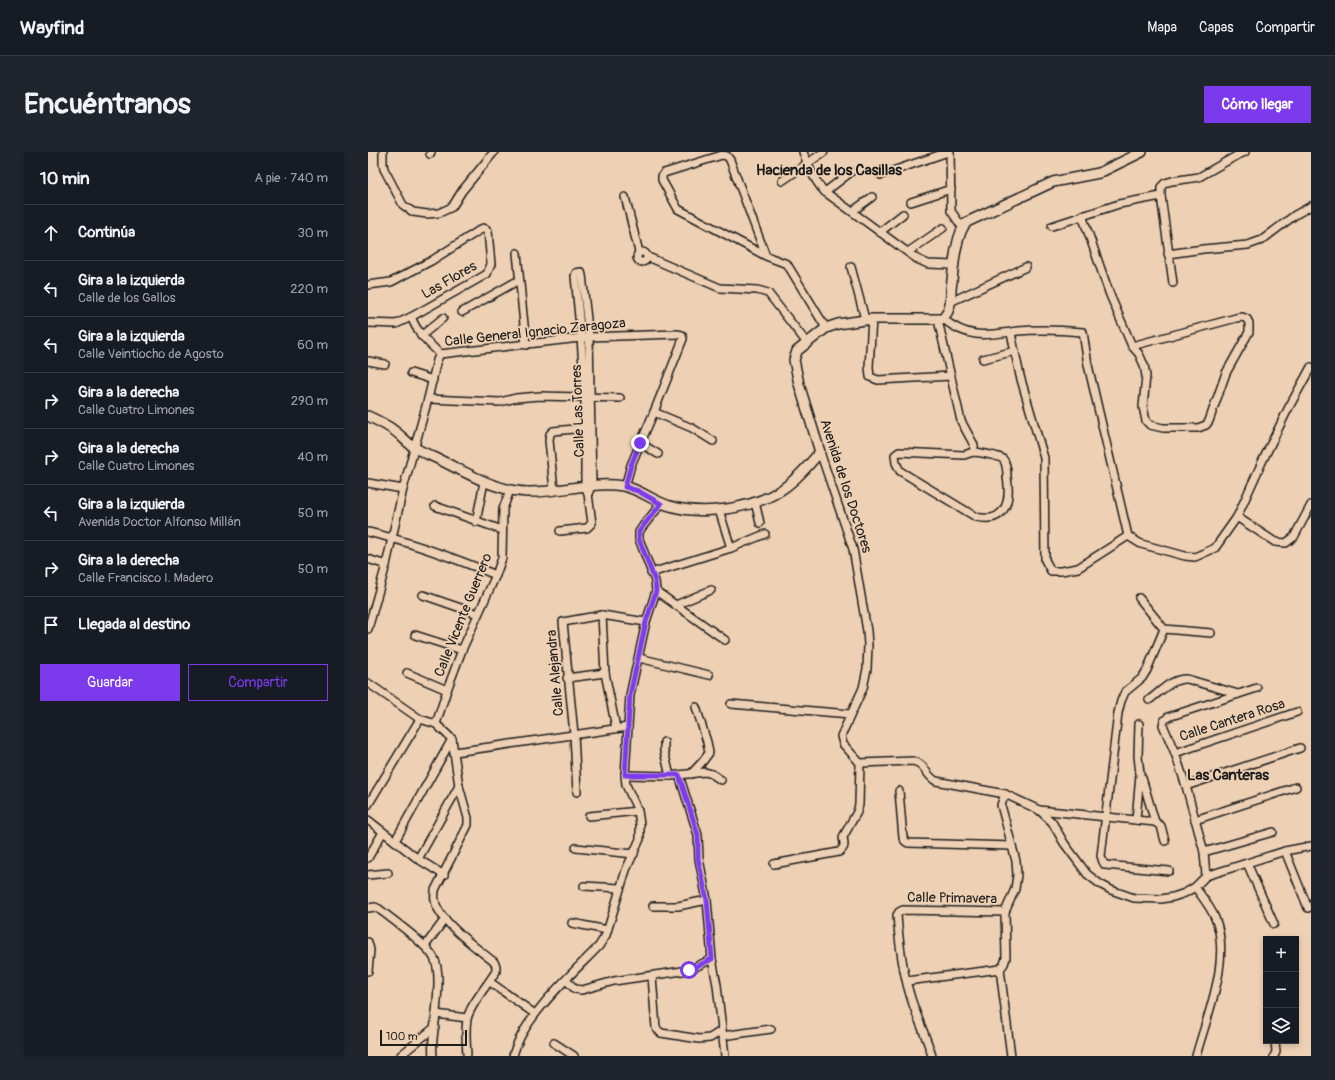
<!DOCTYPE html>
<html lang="es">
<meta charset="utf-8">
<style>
body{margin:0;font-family:Pangolin,sans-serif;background:#20242c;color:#f1f3f6}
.controls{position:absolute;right:12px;bottom:12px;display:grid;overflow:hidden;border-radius:0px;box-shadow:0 2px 6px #0003}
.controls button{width:36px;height:36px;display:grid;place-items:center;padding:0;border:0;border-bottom:1px solid #363941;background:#171b24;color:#f1f3f6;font:20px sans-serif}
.scale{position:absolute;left:12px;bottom:10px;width:87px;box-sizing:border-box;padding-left:4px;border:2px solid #1c1c1c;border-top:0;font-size:11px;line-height:14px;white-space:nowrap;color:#1c1c1c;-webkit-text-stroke:3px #eed1b4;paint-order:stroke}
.stop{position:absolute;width:12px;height:12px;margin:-9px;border:3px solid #7c3aed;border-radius:50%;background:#fff}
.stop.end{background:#7c3aed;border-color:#fff;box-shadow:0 1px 4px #0008}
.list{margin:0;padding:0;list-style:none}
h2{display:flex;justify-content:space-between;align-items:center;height:52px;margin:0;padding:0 16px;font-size:17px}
h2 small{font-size:13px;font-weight:400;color:#9ea1a6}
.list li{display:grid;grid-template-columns:26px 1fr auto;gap:12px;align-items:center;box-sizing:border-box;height:56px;padding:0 16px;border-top:1px solid #363941}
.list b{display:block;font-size:15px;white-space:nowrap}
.list p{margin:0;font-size:13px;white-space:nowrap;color:#9ea1a6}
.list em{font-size:13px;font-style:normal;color:#9ea1a6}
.actions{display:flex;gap:8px;padding:12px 16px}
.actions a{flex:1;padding:9px 0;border:1px solid #7c3aed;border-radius:0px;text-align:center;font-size:14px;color:#7c3aed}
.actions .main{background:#7c3aed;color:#fff}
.icon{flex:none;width:22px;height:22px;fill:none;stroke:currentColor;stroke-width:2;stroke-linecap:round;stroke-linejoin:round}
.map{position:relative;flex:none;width:943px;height:904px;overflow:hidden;border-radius:0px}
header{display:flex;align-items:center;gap:24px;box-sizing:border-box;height:56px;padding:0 20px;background:#171b24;border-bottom:1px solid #363941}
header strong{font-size:19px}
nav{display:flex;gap:22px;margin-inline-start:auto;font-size:14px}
.intro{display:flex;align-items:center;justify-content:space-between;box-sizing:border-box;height:96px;padding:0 24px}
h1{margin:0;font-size:28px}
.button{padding:10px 18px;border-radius:0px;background:#7c3aed;color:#fff;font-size:14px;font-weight:700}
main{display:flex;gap:24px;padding:0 24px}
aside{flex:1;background:#171b24;border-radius:0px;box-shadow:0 2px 6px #0003}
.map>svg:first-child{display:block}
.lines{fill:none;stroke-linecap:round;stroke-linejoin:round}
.minor-casing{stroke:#1c1c1c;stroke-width:10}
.secondary-casing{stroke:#1c1c1c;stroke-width:12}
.minor{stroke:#eed1b4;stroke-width:7}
.secondary{stroke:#eed1b4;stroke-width:9}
.route{stroke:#7c3aed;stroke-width:5}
.labels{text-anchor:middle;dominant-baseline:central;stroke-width:3.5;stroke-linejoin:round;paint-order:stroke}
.street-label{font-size:14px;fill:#1c1c1c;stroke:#eed1b4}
.neighbourhood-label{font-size:15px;font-weight:bold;fill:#1c1c1c;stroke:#eed1b4}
</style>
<header>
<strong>Wayfind</strong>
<nav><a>Mapa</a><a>Capas</a><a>Compartir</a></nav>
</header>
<div class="intro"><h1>Encuéntranos</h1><a class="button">Cómo llegar</a></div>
<main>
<aside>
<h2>10 min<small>A pie · 740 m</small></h2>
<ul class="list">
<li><svg class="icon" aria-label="ahead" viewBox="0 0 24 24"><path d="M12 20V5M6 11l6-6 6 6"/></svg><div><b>Continúa</b></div><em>30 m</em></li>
<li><svg class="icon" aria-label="left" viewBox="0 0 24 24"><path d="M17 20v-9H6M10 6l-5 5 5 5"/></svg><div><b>Gira a la izquierda</b><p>Calle de los Gallos</p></div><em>220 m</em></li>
<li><svg class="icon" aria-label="left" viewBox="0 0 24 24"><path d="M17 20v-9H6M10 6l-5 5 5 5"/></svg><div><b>Gira a la izquierda</b><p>Calle Veintiocho de Agosto</p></div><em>60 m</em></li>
<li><svg class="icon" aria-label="right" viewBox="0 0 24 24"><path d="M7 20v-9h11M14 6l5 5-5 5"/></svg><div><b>Gira a la derecha</b><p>Calle Cuatro Limones</p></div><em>290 m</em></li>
<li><svg class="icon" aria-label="right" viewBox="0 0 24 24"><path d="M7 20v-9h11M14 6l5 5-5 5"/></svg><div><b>Gira a la derecha</b><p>Calle Cuatro Limones</p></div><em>40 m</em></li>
<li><svg class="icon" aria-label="left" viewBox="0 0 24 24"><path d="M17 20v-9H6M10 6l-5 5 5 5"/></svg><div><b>Gira a la izquierda</b><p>Avenida Doctor Alfonso Millán</p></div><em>50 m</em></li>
<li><svg class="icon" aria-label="right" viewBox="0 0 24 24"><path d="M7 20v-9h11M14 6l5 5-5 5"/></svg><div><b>Gira a la derecha</b><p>Calle Francisco I. Madero</p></div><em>50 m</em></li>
<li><svg class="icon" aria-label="arrive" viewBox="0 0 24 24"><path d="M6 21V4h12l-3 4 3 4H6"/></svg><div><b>Llegada al destino</b></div></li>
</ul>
<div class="actions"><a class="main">Guardar</a><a>Compartir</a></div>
</aside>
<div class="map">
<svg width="943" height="904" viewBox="0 0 943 904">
<rect width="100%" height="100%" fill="#eed1b4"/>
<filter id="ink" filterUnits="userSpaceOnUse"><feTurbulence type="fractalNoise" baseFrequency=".025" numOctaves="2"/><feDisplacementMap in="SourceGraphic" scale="8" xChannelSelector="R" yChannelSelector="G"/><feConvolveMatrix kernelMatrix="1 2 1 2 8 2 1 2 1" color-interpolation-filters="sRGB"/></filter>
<g filter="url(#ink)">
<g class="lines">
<defs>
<g id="minor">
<path d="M15,0V11L16,17L35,53L45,60L59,62L71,61L84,55L94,39L126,0"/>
<path d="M435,0C440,14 446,29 457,40L549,107L560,112L586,113"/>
<path d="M582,0L583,59L594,75"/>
<path d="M62,2L63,0"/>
<path d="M513,23L580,0"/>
<path d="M414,29L456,0"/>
<path d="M457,40L483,20"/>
<path d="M257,45L271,100"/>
<path d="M543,50L583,37"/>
<path d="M485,59L504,45"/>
<path d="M714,63L742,143L764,194L771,202L776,213L778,224L775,255L778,269L782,273L795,276H830L838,273L841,269L858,221L881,180V171L879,167L874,165L868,166L764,194"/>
<path d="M684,74L751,52L793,44"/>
<path d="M512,80L535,62"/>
<circle cx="274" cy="105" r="5"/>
<path d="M540,100L575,76"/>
<path d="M149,101L158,193"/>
<path d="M800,102L835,97L880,93L894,88L927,63L943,54"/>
<path d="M398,104L362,8L359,4L354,3L296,21L294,24V28L310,57L398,104L419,112L458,176"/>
<path d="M280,105L352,136L389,138L400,141L439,191"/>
<path d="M483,115L497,167"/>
<path d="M805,131L793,44V35L797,31L804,29L831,25L868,4L877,0"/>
<path d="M0,133L23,130L63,109L115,76L118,77L120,79L123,112L119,122L43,165L28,172L0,171"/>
<path d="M582,150L658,115"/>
<path d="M94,160L151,128"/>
<path d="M43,165C50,182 59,189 72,202"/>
<path d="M504,167L501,215L502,225L510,228L583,224"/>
<path d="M575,167C602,188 619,183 650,179C671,177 694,178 715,180L720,213L760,384L773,392L817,404L827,405L847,396L869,365L894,310L920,257L943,215"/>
<path d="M570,168L593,269L606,293V300"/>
<path d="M643,181L652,224L676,306L677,408L683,419H693L710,416L760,384"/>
<path d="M53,184L75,166"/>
<path d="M72,202L221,185L309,182L314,183L315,187L286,260L263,313L257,335"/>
<path d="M615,207L647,199"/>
<path d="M0,209L17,212"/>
<path d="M43,221L65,228"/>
<path d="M60,247L132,250L148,246L172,244L252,246"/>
<path d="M286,260L324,276L345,289"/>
<path d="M272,291L290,302"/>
<path d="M452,300L485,397L499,479L500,493L499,517L495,536L473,584L475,592L492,611L545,609C558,612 557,623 568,629L637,642L671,658L684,670L696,691L719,722L732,732L743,738L766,746L793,747L805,745L817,741L827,735L838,724L917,699L943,694"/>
<path d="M531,300L596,303C599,302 602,301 605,300C610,300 631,304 635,307C639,312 639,319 639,325C643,349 638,372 608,365L532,319L528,311L527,303Z"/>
<path d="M0,331L35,337"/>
<path d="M186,338L181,288L182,282L185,279L217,276"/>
<path d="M387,350L392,371"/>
<path d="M67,354L134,378"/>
<path d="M351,358L363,396"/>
<path d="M869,365L907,390L918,391L926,385L943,353"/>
<path d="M108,370L116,330"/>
<path d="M192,379L219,376L224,371L220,342L217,333V245L213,186L207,124L208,121L213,120L214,123L221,185L224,332L220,342"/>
<path d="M0,380C44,390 86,406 128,423"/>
<path d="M0,407L18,413"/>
<path d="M283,421L363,396L397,382"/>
<path d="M288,439L357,488"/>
<path d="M55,443L110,462"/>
<path d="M771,446L796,477L843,481"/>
<path d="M308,453L343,438"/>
<path d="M234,463L237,521L248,576"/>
<path d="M0,477L18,413L35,337L60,247L69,208L72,202"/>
<path d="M796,477L779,518L774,526L757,540L753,549L750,561L733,704L735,710L737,713L801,719"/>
<path d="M47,483L94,498"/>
<path d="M271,506L341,523"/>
<path d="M39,521L79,538"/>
<path d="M199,526L237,521"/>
<path d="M0,531L52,567L68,572L84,587L91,634L100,666V673L67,738C67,741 66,745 67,748C69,768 110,797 126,810L128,814V819C120,833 103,851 99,867C97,879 98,890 99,902"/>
<path d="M781,548C792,540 804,526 819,527L870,542"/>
<path d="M363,552L482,562"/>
<path d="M68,572L79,538L94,498L128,423L134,406L135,357L142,338"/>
<path d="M296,590V599L302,624"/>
<path d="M87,600L260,575"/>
<path d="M807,601L929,560"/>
<path d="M323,622L335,609L341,601L339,590L328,555"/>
<path d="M257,623L302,624L337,620L344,622L353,628"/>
<path d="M311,623L330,683L331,707L339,748L344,807L349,833L357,904"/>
<path d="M774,626L787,670"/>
<path d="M818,634L932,596"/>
<path d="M531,639L535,686L537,689L540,691L644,694"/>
<path d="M209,640L206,582L195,470L234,463L278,470"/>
<path d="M0,653L52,567"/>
<path d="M671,658L787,670L793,674L797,689"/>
<path d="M221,664L270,659"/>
<path d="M0,668L50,707L76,723"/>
<path d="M768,668L772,622L770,604L771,572"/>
<path d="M827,668L928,635"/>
<path d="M27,689L84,587"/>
<path d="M208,696L266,702"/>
<path d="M917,699L940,756"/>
<path d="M836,700L905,680"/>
<path d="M0,706L15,680"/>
<path d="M50,707L91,634"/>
<path d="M879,711L906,772"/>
<path d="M406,712L471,700C478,695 476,692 475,685L489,660L491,653L492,611"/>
<path d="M0,723L20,721"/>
<path d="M838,724L836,700L818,634L807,601L795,573L796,569L800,565L889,536"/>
<path d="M216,734L252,736"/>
<path d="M827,735C834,745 842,754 847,766C864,807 839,863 828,904"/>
<path d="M285,754H310L339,748"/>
<path d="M0,756L7,755L11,757C25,768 59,792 66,806C73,819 69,847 68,861C67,875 63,890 65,904"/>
<path d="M204,771L239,778"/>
<path d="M0,790L2,798L0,819"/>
<path d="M57,794L77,767"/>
<path d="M632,817L643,904"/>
<path d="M284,824L288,876L293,881L331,887L342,886L353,879"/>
<path d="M198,828L207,837L214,838L246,829L321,818L344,807"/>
<path d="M539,829L632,817L636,812L638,806L637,760L647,737L649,723L648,709L633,653L637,642"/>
<path d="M122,830L167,862"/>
<path d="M68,862L99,866"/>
<path d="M354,884L403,877"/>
<path d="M186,891L206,904"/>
<path d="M33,903L67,875"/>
<path d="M145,904C154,866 204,822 231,794L238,783L258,718L272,687V672L270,659L258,633L257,623L262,543L278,470L288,439L287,429L271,387V380L275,374L293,352"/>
<path d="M564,904C558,883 548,864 542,843C534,817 531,790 529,763L531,760L535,758L637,760"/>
<path d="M906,904L908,900L907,889"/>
</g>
<path id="secondary" d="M0,264C8,268 17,272 24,277C32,282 39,291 47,296C58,302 69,306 80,312C105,324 130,339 159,340C191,341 222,329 255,334C272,337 286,350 302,354C335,364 384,357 413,338C428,328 440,314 452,300L431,232L426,208L429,199L458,176L470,172L504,167H575C576,164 579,162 580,159C583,153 583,145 583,138C585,120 587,82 599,70L685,30L731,21L774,0"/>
</defs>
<use href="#minor" class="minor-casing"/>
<use href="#secondary" class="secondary-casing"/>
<use href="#minor" class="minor"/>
<use href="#secondary" class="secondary"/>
</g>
</g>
<g class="lines" filter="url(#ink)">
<path class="route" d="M272,291L263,313L257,335L270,339L293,352L275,374L271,380V387L287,429L288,439L278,470L262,543L257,623H311L330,683V707L339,748L344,807L321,818"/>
</g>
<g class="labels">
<g class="street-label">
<text transform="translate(81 128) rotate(-30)">Las Flores</text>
<text transform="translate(167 180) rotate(-6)">Calle General Ignacio Zaragoza</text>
<text transform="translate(210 259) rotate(-92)">Calle Las Torres</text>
<text transform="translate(478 334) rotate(72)">Avenida de los Doctores</text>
<text transform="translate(95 463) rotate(-68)">Calle Vicente Guerrero</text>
<text transform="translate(187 521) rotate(-95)">Calle Alejandra</text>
<text transform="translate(864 568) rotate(-18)">Calle Cantera Rosa</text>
<text transform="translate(584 746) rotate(1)">Calle Primavera</text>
</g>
<g class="neighbourhood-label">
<text x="461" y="18">Hacienda de los Casillas</text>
<text x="860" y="623">Las Canteras</text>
</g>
</g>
</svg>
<div class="controls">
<button>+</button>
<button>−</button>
<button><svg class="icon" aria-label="layers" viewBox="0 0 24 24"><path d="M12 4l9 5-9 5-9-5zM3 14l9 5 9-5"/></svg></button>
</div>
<div class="scale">100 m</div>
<div class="stop" style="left:321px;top:818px"></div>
<div class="stop end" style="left:272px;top:291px"></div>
</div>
</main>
